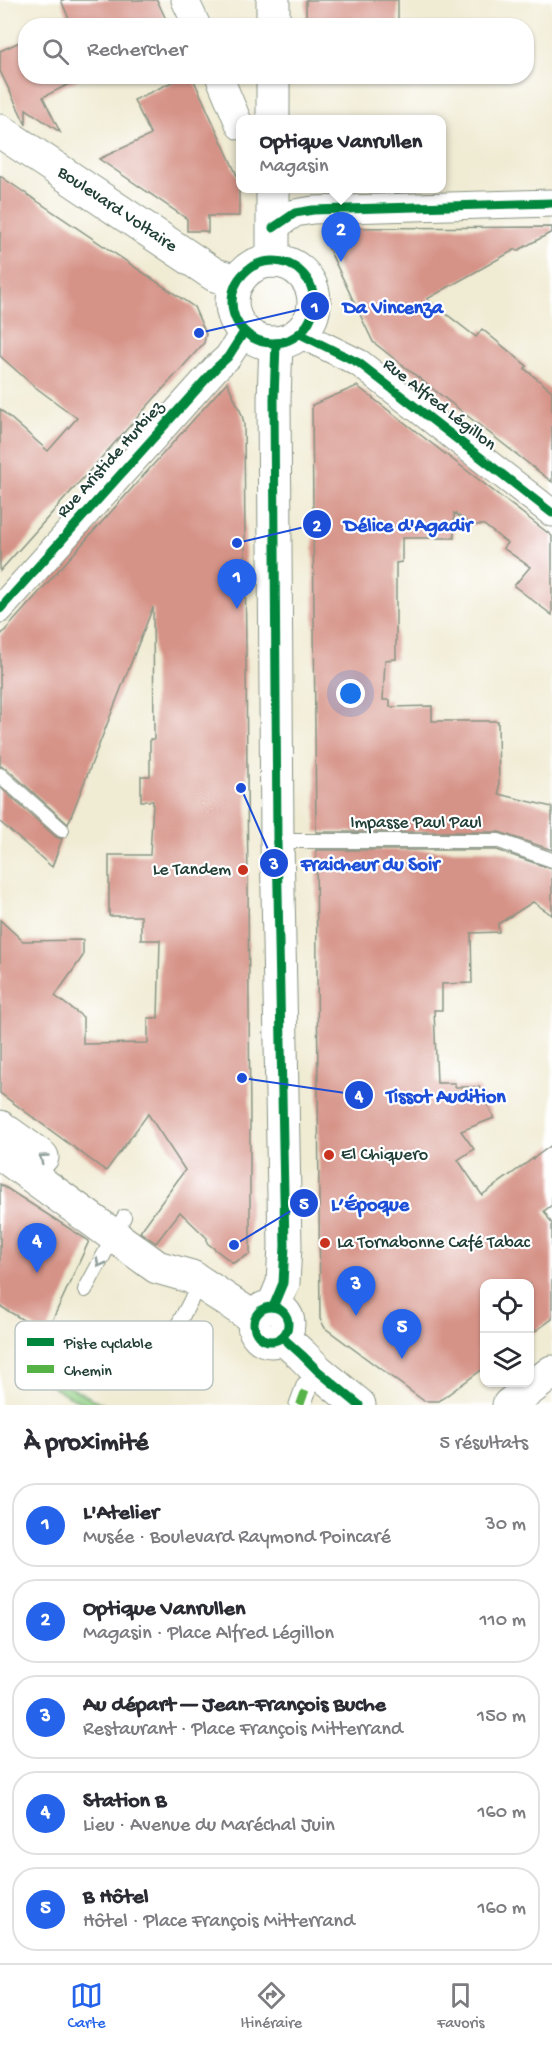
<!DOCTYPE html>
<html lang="fr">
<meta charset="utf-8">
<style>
body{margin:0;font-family:"Gochi Hand",sans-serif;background:#f2f2f3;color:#2b2b33}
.controls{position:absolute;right:18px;bottom:18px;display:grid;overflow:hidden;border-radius:12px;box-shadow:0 2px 4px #0004}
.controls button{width:54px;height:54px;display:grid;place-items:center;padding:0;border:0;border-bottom:2px solid #e1e1e2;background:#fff;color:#2b2b33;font:30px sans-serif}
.you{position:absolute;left:351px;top:694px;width:21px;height:21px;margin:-15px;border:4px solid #fff;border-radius:50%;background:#1a73e8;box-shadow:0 0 0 9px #1a73e833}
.badge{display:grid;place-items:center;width:39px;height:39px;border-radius:50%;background:#2563eb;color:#fff;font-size:20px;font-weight:700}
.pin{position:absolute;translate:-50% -50px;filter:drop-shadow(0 2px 3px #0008)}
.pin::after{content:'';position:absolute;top:32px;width:21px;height:18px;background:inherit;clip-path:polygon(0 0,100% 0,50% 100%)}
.popup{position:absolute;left:236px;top:115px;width:210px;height:78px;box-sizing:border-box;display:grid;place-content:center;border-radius:12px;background:#fff;filter:drop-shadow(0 2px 4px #0005);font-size:20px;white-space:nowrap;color:#7c7c81}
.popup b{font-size:22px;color:#2b2b33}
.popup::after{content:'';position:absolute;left:50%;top:100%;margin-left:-12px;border:12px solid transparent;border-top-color:#fff}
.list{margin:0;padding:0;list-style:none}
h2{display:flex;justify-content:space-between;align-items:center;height:78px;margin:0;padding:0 24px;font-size:26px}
h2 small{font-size:20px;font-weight:400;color:#7c7c81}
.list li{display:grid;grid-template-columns:39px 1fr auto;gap:18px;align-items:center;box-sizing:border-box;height:84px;margin:0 12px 12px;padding:0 12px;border:2px solid #e1e1e2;border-radius:24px}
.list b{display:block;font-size:22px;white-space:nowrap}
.list p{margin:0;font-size:20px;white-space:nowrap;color:#7c7c81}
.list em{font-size:20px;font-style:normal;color:#7c7c81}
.icon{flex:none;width:33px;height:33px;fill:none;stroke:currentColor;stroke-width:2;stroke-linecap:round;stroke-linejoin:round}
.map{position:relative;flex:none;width:552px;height:1405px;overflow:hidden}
.search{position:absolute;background:#fff;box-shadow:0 2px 4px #0004;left:18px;right:18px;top:18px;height:66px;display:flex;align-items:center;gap:15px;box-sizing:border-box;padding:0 21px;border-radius:24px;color:#7c7c81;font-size:22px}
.sheet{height:558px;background:#fff}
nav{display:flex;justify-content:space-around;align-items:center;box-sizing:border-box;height:84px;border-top:2px solid #e1e1e2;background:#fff;font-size:16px;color:#7c7c81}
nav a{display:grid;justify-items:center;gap:3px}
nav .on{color:#2563eb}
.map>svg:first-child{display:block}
.green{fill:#90ce83;stroke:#58865c;stroke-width:1.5}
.building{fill:#d59286}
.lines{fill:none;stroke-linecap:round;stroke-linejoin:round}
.service-casing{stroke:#889484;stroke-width:16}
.pedestrian-casing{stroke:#889484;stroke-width:23}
.minor-casing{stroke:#889484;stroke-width:29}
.tertiary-casing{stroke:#889484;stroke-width:35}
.secondary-casing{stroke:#889484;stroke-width:35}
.service{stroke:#fff;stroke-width:14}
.pedestrian{stroke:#fff;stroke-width:21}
.minor{stroke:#fff;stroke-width:27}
.tertiary{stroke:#fff;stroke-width:33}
.secondary{stroke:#fff;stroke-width:33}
.quiet{stroke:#55b346;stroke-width:8;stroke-dasharray:15 8;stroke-linecap:butt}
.cycleway-casing{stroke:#fff;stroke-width:13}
.cycleway{stroke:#00873e;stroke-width:9}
.oneway{stroke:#8f9e9a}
.poi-dot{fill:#c8321e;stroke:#fff;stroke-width:2}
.labels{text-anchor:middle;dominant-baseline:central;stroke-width:4.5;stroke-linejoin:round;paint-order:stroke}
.street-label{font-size:18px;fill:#1f3d34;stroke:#fff}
.poi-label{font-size:18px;fill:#1f3d34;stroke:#fff;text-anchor:start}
.key{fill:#fff;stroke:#bcc5c2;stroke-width:1.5}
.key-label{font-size:16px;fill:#1f3d34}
.leader{fill:none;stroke:#1d4ed8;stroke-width:2}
.callout-dot{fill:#1d4ed8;stroke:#fff;stroke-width:2}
.mark-label{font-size:18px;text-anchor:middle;font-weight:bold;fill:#fff}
.callout-label{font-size:20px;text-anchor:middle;font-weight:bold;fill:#1d4ed8;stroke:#fff;stroke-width:4.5;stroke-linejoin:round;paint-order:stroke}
</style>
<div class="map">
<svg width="552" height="1405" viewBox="0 0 552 1405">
<rect width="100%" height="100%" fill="#fff"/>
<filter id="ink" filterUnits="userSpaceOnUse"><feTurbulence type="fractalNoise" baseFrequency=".0167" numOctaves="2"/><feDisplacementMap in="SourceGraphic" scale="12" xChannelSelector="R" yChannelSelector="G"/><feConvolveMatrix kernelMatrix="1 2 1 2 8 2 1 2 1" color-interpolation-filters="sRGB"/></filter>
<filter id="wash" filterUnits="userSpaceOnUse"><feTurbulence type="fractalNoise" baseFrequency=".008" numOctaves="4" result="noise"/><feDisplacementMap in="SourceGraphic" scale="24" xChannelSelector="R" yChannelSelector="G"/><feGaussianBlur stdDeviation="1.35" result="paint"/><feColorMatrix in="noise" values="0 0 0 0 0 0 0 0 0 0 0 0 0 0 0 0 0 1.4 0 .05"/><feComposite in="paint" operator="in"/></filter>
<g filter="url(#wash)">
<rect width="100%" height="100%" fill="#f0ebd3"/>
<path class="green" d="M56,1380L105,1405H87L52,1387Z"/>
<g id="blocks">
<g class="building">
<path d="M61,0H157L169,26H72Z"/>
<rect x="306" y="0" width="92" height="26"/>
<path d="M26,39V76H85L43,97L60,132L26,109V125L0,71V51Z"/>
<path d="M170,76H192L239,180V216H208V233L205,231H187V219L99,159L151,135L134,100L172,82Z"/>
<path d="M0,176L194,307L206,334L204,343L0,571V409L48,451L77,418L35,387L0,356Z"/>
<path d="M552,227V232L517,251L516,249L427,299L476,337L482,329L527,366L525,369L552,391V482L373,342L325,241L332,228Z"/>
<path d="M227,382L242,415L244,424L250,1122V1254L233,1263L207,1243V1238L180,1212L156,1243L140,1232L185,1170L148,1114L106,1171L0,1093V920L23,941L83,940V956L55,996L83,1017V1044L148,1043V1018H158L160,940H141V916H109V855H150L153,801H141V776H150V739H154L153,607L68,824L6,768L0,766V636Z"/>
<path d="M357,386L552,536V615L514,586L530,567L503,548L507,543L484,525H472L454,513V538H402V562L396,563V659L385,660L383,700H390V707L432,706V721H498L499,794L552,807V850L499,832H316L312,405Z"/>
<path d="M0,787L56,837L62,839L52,867L0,822Z"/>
<path d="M316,850H497L552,869V915L533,902L498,924L499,932L471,933L472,983L442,984V1010H434L437,1083H455V1087H479L494,1118L461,1131L474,1149L458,1160L482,1195L552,1145V1205L544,1211L552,1224V1319L530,1335V1284H484V1368L439,1401H424L325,1328L320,1319Z"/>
<path d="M0,1184L89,1241L46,1334L0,1306Z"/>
</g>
</g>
</g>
<g filter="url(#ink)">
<use href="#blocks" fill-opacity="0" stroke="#889484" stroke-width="1.5"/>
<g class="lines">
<defs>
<g id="service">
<path d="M0,775L62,830"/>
<path d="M277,841H499L552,860"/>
<path d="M85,1290L124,1217"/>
<path d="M172,1336L200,1283"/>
</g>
<path id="pedestrian" d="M300,1405L307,1386"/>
<g id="minor">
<path d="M185,0L197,26"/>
<path d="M219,76L240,126"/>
<path d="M273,228L295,213L313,210L552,203"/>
<path d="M300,334L359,363L552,513"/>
<path d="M0,609L216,368L228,357L244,332"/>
</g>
<g id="tertiary">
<path d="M273,0V26"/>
<path d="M273,119V76"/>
<path id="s1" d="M0,131L215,275L238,281"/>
<path d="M273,188V261"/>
<circle cx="273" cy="302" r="41"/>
<path d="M273,1307L283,1283L285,1246L277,841L274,399L276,343"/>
</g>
<g id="secondary">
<path d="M0,1127L42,1157"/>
<path d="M0,1153L157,1267L192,1277L254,1318"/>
<circle cx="271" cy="1324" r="17"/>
<path d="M282,1337L302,1355L318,1371L359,1405"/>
<path d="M509,1405L552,1372"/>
</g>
</defs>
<use href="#service" class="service-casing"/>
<use href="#pedestrian" class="pedestrian-casing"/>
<use href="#minor" class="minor-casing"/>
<use href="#tertiary" class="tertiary-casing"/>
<use href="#secondary" class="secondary-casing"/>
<use href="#service" class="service"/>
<use href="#pedestrian" class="pedestrian"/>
<use href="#minor" class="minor"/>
<use href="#tertiary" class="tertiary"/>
<use href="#secondary" class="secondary"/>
<path class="quiet" d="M300,1405L307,1386"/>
<defs>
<g id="cycleway">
<path d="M273,228L295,213L313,210L552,203"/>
<circle cx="273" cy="302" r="41"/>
<path d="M300,334L359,363L552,513"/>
<path d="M0,609L216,368L228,357L244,332"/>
<path d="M273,1307L283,1283L285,1246L277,841L274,399L276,343"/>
<circle cx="271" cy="1324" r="17"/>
<path d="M282,1337L302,1355L318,1371L359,1405"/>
</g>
</defs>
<use href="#cycleway" class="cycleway-casing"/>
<use href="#cycleway" class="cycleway"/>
</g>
<defs><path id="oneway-chevron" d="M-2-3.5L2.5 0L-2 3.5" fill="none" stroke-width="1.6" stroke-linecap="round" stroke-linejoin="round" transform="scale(1.5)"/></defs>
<g class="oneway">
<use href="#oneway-chevron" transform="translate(43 1158) rotate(-144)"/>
<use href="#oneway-chevron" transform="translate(100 1263) rotate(118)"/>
</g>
</g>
<g class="poi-dot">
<circle cx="243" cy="870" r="6"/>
<circle cx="329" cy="1155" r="6"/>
<circle cx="325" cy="1243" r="6"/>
</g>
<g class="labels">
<g class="street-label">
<text stroke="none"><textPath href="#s1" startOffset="141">Boulevard Voltaire</textPath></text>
<text transform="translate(439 405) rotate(38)">Rue Alfred Légillon</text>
<text transform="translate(111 460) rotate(-48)">Rue Aristide Hurbiez</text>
<text x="416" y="823">Impasse Paul Paul</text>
</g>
<g class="poi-label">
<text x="231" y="870" text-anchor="end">Le Tandem</text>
<text x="341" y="1155">El Chiquero</text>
<text x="337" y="1243">La Tornabonne Café Tabac</text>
</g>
</g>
<rect x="15" y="1321" width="198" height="69" rx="9" class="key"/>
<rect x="27" y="1338" width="27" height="8" fill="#00873e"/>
<rect x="27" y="1365" width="27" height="8" fill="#55b346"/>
<g class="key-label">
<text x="64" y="1348">Piste cyclable</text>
<text x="64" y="1375">Chemin</text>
</g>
<path class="leader" d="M199 333L315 306M237 543L317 524M241 788L274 863M242 1078L359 1095M234 1245L304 1203"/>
<g class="callout-dot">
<circle cx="199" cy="333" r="6"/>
<circle cx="237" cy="543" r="6"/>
<circle cx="241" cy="788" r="6"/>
<circle cx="242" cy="1078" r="6"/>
<circle cx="234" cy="1245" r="6"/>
<circle cx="315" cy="306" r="15"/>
<circle cx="317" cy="524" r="15"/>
<circle cx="274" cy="863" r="15"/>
<circle cx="359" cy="1095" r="15"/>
<circle cx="304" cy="1203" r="15"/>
</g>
<g class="mark-label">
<text x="315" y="312">1</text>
<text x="317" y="531">2</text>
<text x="274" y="869">3</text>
<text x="359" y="1101">4</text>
<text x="304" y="1209">5</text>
</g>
<g class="callout-label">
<text x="393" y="313">Da Vincenza</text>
<text x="408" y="531">Délice d'Agadir</text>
<text x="370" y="870">Fraicheur du Soir</text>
<text x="446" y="1102">Tissot Audition</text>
<text x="370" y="1210">L’Époque</text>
</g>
</svg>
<div class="controls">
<button><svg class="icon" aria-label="locate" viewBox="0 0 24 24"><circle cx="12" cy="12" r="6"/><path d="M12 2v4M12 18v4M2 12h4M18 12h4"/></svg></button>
<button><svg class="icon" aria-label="layers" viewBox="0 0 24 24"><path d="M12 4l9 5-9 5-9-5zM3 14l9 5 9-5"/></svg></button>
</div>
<div class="you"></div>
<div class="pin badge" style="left:237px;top:609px">1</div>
<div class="pin badge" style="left:341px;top:262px">2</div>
<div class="popup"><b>Optique Vanrullen</b>Magasin</div>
<div class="pin badge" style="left:356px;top:1316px">3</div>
<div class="pin badge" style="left:37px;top:1273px">4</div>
<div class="pin badge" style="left:402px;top:1359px">5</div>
<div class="search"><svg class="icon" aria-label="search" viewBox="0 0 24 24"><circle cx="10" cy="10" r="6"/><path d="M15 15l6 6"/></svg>Rechercher</div>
</div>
<section class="sheet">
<h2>À proximité<small>5 résultats</small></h2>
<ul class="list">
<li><span class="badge">1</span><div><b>L'Atelier</b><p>Musée · Boulevard Raymond Poincaré</p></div><em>30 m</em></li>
<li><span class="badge">2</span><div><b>Optique Vanrullen</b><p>Magasin · Place Alfred Légillon</p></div><em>110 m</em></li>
<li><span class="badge">3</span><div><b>Au départ — Jean-François Buche</b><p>Restaurant · Place François Mitterrand</p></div><em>150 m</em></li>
<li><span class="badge">4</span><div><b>Station B</b><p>Lieu · Avenue du Maréchal Juin</p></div><em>160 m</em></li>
<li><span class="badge">5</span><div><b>B Hôtel</b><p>Hôtel · Place François Mitterrand</p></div><em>160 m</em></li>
</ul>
</section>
<nav>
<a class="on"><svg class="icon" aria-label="map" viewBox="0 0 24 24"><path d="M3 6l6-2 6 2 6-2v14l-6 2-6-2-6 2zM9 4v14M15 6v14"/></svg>Carte</a>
<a><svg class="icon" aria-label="directions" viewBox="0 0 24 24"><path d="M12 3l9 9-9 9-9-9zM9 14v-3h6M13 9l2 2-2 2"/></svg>Itinéraire</a>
<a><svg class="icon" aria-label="saved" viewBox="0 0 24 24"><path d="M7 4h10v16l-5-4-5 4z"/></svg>Favoris</a>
</nav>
